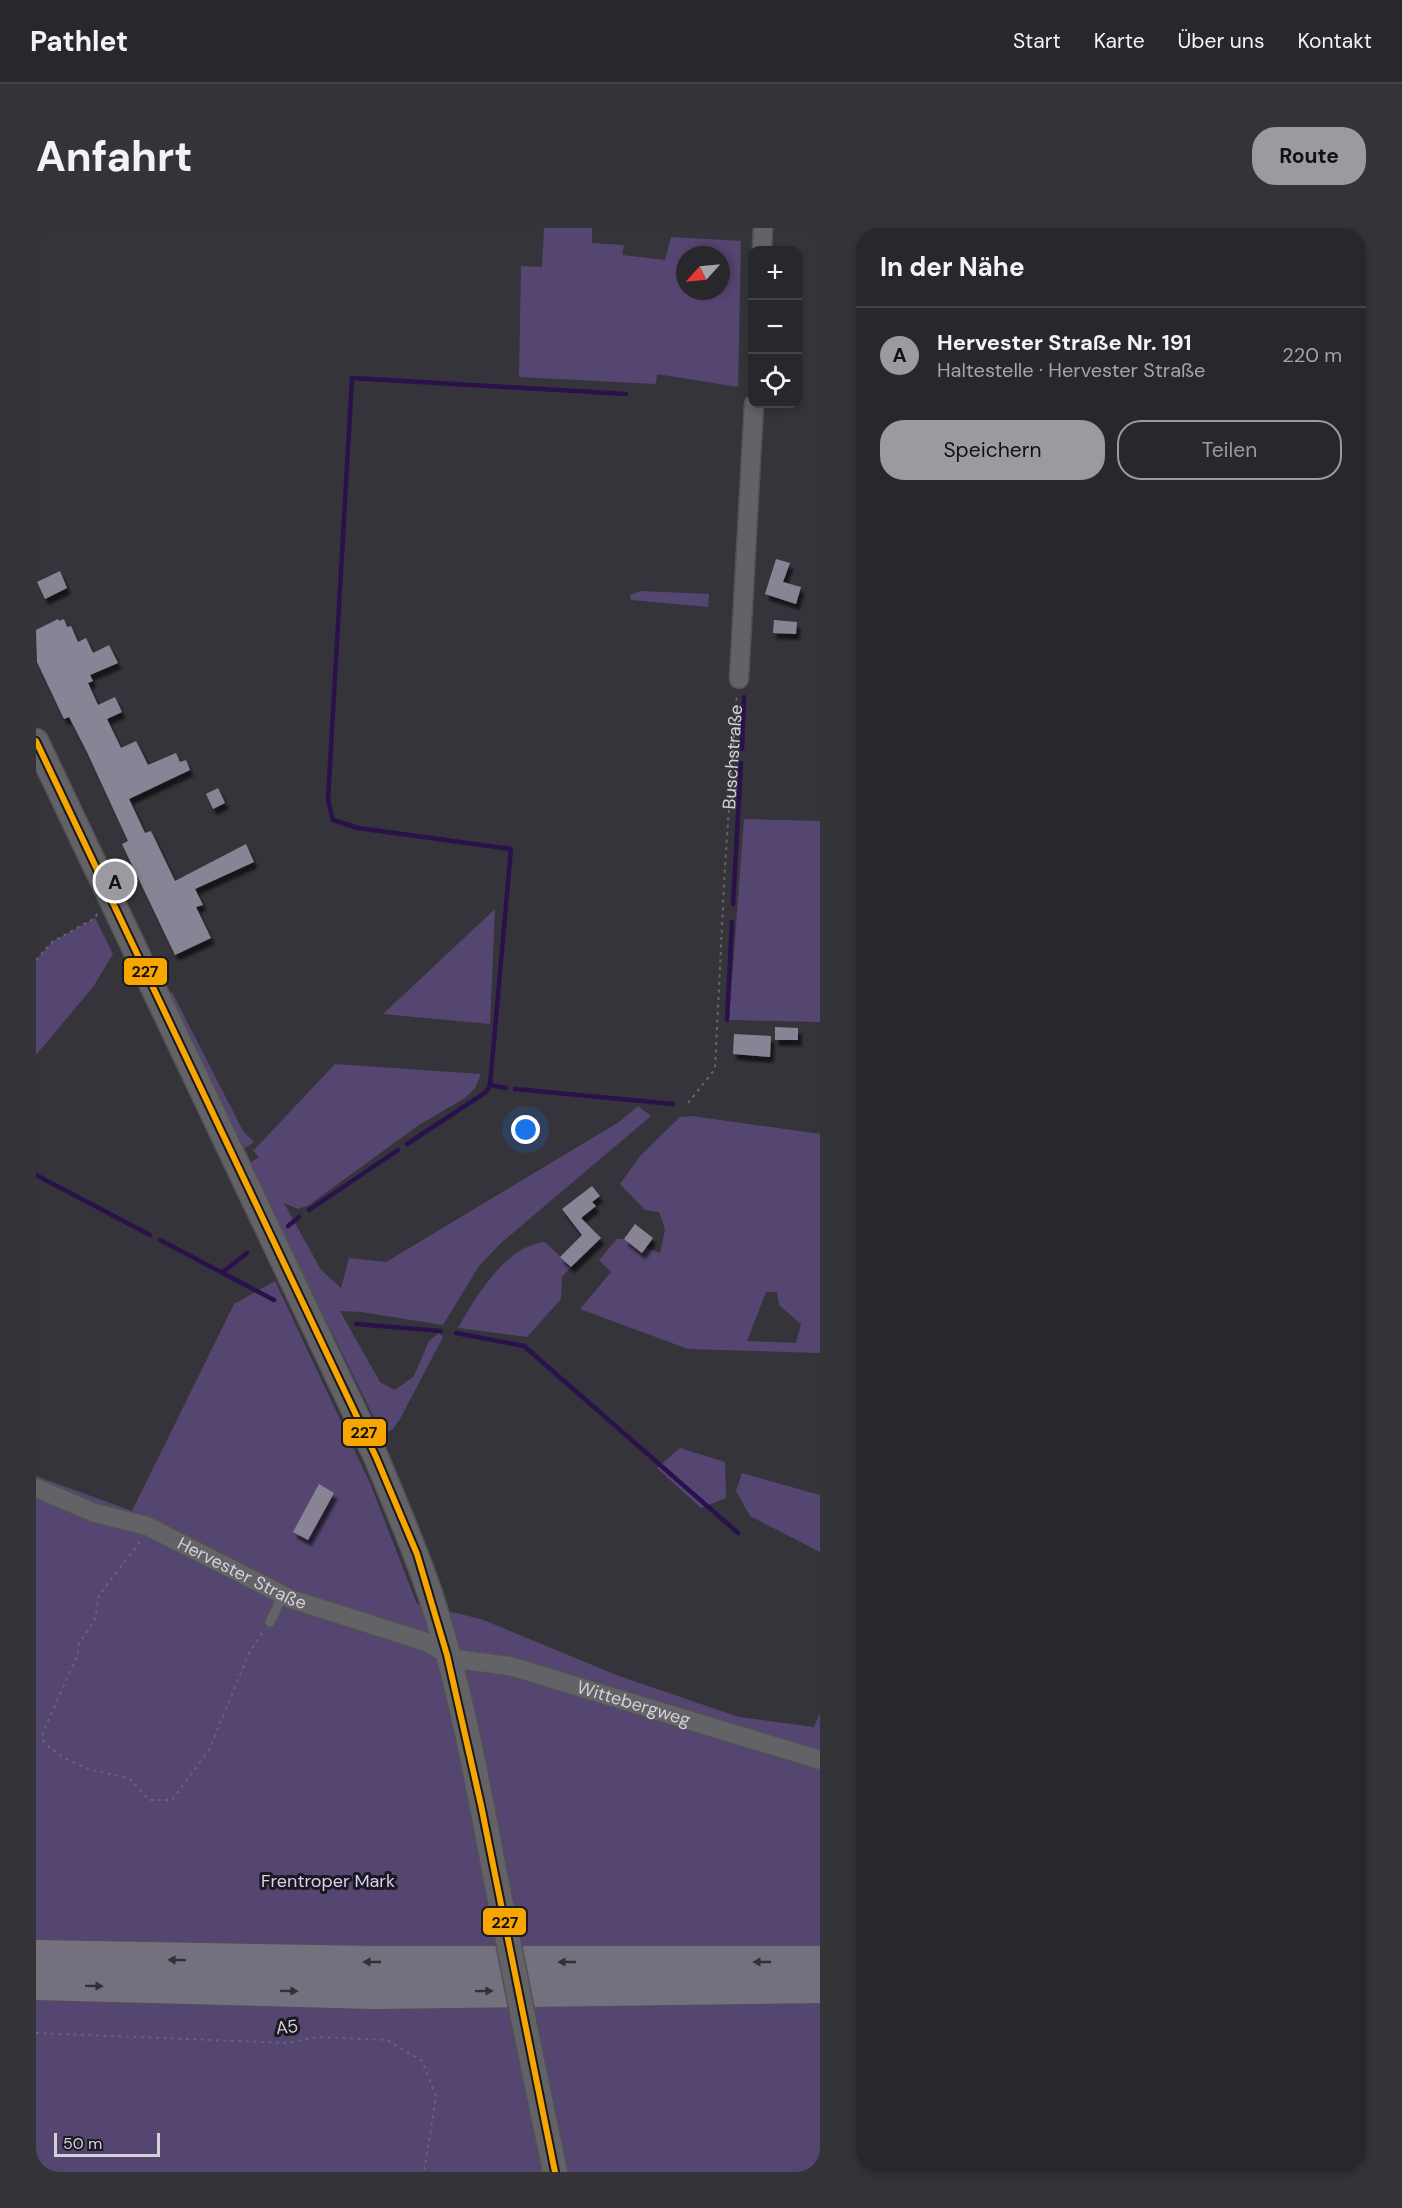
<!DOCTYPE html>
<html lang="de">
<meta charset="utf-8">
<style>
body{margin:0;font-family:"DM Sans",sans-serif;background:#343338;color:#f1f3f6}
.controls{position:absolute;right:18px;top:18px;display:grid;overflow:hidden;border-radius:12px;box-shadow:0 3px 9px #0003}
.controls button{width:54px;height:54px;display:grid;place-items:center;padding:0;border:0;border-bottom:2px solid #444448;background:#28272c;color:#f1f3f6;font:30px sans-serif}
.compass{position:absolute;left:640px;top:18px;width:54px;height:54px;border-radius:50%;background:#28272c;box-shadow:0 3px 9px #0003;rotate:243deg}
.scale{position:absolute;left:18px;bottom:15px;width:106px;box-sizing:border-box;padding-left:6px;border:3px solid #d3d0d9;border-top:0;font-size:16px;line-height:21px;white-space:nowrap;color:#d3d0d9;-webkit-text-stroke:4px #1b1920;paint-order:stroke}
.you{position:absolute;left:490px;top:902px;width:21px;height:21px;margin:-15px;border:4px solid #fff;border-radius:50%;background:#1a73e8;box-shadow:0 0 0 9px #1a73e833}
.badge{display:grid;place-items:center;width:39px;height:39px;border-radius:50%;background:#9c99a1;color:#111;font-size:20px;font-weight:700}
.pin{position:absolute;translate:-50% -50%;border:3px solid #fff;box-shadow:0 2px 6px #0006}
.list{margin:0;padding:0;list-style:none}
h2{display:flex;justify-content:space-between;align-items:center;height:78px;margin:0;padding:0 24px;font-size:26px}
h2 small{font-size:20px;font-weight:400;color:#a5a5a9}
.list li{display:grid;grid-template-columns:39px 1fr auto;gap:18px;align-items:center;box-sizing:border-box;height:96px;padding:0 24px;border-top:2px solid #444448}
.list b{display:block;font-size:22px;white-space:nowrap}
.list p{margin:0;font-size:20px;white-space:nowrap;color:#a5a5a9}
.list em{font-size:20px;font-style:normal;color:#a5a5a9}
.actions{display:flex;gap:12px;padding:18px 24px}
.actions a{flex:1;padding:14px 0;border:2px solid #9c99a1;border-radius:24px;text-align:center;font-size:21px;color:#9c99a1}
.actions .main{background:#9c99a1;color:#111}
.icon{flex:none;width:33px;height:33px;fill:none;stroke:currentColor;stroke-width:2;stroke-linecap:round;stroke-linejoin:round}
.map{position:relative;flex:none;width:784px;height:1944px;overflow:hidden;border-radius:24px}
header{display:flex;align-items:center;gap:36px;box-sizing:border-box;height:84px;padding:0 30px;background:#28272c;border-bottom:2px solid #444448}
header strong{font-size:28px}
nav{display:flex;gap:33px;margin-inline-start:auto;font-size:21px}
.intro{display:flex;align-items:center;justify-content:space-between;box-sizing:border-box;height:144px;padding:0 36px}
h1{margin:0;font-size:42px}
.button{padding:15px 27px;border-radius:24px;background:#9c99a1;color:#111;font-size:21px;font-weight:700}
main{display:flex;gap:36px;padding:0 36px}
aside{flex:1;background:#28272c;border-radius:24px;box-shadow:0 3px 9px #0003}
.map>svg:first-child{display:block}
.green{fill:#544671;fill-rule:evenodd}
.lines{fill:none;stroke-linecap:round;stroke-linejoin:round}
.stream{stroke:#2b114c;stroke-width:4.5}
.building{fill:#898495;filter:url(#shadow)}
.lane-casing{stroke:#515056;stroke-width:12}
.street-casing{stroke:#515056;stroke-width:21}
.secondary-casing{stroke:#515056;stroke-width:27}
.highway-casing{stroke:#515056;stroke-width:34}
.path{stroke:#67656a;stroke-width:2;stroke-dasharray:3 4.5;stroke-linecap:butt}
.lane{stroke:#636267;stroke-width:9}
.street{stroke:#636267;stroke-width:18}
.secondary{stroke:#636267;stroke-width:24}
.highway{stroke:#75707d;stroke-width:32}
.secondary-bridge-casing{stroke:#515056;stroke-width:27;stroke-linecap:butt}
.secondary-bridge{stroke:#636267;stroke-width:24}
.bus-1-casing{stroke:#1b1920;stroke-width:10}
.bus-1{stroke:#f7a600;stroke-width:6}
.oneway{fill:#322f37}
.labels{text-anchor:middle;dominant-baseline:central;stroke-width:6;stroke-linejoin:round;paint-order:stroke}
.street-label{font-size:18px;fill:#d3d0d9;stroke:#1b1920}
.park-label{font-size:18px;fill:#dacff7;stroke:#1b1920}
.line-badge{stroke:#1b1920;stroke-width:2}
.pale-badge-label{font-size:16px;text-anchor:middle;font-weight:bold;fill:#111}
</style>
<header>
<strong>Pathlet</strong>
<nav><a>Start</a><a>Karte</a><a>Über uns</a><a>Kontakt</a></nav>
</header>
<div class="intro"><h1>Anfahrt</h1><a class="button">Route</a></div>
<main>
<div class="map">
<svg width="784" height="1944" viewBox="0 0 784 1944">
<defs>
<filter id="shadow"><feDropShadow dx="3.5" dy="6" stdDeviation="1.5" flood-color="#0009"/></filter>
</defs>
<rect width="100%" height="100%" fill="#35343a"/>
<g class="green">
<path d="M508,0H556V15L588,17L586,27L629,32L635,9L705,13L702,159L621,146L620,156L483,149L485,38L506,39ZM649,27H685V63H649Z"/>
<path d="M605,363L673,366L672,379L595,372L594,367Z"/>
<path d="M708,591L784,593V794L693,792Z"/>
<path d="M459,681L454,796L347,786Z"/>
<path d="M59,690L77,726L57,759L0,827V732L16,714Z"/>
<path d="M136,764L207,903L218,914L209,920L200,912L132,766Z"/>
<path d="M299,836L445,846L439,860L429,870L383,897L273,977L262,981L248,975L285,1042L305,1060L313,1030L350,1034L583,894L602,878L615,888L465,1015L443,1038L407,1097L325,1084L304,1083L344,1154L359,1162L378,1148L393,1113L403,1105L407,1109L364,1191L357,1201L350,1205L344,1202L292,1096L282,1088L211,937L223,929L217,923Z"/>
<path d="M656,888L784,906V1125L652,1121L544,1081L575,1044L563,1032L581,1011H588L606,1024L609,1019L624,1025L629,1001L623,984L609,982L584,956L605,927L644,889ZM730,1064H741L743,1077L765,1096L760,1115L711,1113Z"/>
<path d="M509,1014L535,1039L526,1049L525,1071L491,1109L422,1100C440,1069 469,1018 509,1014Z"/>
<path d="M239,1053L334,1255L381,1376L445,1391L583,1448L703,1489L778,1499L784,1485V1944H0V1248L96,1283L198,1076Z"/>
<path d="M644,1220L689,1234L690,1270L665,1280L621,1240Z"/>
<path d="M706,1245L784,1267V1324L714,1288L700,1263Z"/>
</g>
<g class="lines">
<g class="stream">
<path d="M706,521L708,469"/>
<path d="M697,676L705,535"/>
<path d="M691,792L696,694"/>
<path d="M454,857L470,860"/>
<path d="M479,861L637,876"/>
<path d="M371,916L450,864L454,857L475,621L322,600L297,592L292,572L316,150L590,166"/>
<path d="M0,947L114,1007"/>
<path d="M273,982L362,922"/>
<path d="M252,998L263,989"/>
<path d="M124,1012L238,1072"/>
<path d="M186,1045L211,1025"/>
<path d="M320,1096L405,1103"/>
<path d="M420,1105L488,1118L702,1305"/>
</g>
</g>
<g class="building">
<path d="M740,331L754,335L747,354L765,359L760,376L729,366Z"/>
<path d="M24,343L31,360L9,371L1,354Z"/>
<path d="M22,391L23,393L28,391L31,399L35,398L42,414L50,410L57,425L73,417L82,435L54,447L57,453L52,455L62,477L79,469L86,484L71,491L85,520L100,513L112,537L140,525L144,534L150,532L154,542L93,571L109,605L115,603L139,653L210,616L218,634L159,661L167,677L160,679L175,710L139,727L86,616L92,613L51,524L33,489L28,491L1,434L0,402Z"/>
<path d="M738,392L761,394L760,406L737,405Z"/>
<path d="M182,560L189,575L177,581L170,566Z"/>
<path d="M739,799L762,800V812H739Z"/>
<path d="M698,806L735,808L734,829L697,826Z"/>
<path d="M556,958L564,968L556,974L560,978L545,990L565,1010L535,1039L524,1029L546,1007L526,981Z"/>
<path d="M599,996L617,1010L606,1025L588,1011Z"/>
<path d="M283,1256L298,1265L272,1312L257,1304Z"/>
</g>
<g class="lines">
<defs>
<path id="lane" d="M234,1394L247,1367"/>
<g id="street">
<path d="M726,22L727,0"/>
<path d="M703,451L718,176"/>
<path id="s2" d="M0,1260L59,1285L111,1298L255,1371L390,1414L420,1431L474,1438L784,1532"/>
</g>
<g id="secondary">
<path d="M0,513L340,1229C360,1278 382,1327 398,1378C429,1475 445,1577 465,1677"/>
<path d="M490,1804L519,1944"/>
</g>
<g id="highway">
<path d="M0,1728L337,1734H784"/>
<path d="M0,1756L338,1765L784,1759"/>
</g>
</defs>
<use href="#lane" class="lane-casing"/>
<use href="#street" class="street-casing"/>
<use href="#secondary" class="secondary-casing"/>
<use href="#highway" class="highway-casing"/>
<g class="path">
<path d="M0,732L16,714L59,690L61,686"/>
<path id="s1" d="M652,875L679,841L689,638L701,465"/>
<path d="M104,1314L63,1367L59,1392L43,1415L42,1426L8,1502L6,1509L8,1515L28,1530L55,1542L93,1550L113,1572H136L173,1522L213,1425L227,1404"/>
<path d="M0,1805L252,1815L281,1809L351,1812L386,1833L400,1868L388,1944"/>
</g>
<use href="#lane" class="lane"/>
<use href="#street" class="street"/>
<use href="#secondary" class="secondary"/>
<use href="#highway" class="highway"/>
<defs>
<path id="secondary-bridge" d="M465,1677L490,1804"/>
</defs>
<use href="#secondary-bridge" class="secondary-bridge-casing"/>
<use href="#secondary-bridge" class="secondary-bridge"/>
<defs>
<path id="bus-1" d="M0,513L340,1229L381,1326L411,1427L445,1577L519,1944"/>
</defs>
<use href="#bus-1" class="bus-1-casing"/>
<use href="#bus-1" class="bus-1"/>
</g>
<defs><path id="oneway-solid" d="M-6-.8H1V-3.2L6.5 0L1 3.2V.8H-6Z" transform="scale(1.5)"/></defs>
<g class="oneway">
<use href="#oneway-solid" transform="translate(141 1732) rotate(-179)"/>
<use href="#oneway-solid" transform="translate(336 1734) rotate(-180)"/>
<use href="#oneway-solid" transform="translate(531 1734) rotate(-180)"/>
<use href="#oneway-solid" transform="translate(726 1734) rotate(-180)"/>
<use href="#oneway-solid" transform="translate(58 1758) rotate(1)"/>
<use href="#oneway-solid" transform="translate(253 1763) rotate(1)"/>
<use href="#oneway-solid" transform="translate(448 1763) rotate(-1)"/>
</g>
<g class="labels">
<g class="street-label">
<text stroke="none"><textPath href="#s1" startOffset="356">Buschstraße</textPath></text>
<text stroke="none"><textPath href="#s2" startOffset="224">Hervester Straße</textPath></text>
<text stroke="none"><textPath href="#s2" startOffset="639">Wittebergweg</textPath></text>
<text transform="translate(251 1799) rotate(-6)">A5</text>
</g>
<g class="park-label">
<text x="292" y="1653">Frentroper Mark</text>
</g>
</g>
<g class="line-badge">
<rect x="87" y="729" width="45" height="29" rx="6" fill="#f7a600"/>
<rect x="306" y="1190" width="45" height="29" rx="6" fill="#f7a600"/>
<rect x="446" y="1679" width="45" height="29" rx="6" fill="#f7a600"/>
</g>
<g class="pale-badge-label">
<text x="109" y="749">227</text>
<text x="328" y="1210">227</text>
<text x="469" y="1700">227</text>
</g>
</svg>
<div class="controls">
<button>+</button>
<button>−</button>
<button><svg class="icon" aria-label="locate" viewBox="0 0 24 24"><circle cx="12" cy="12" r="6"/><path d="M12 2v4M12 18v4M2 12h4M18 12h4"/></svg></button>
</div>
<svg class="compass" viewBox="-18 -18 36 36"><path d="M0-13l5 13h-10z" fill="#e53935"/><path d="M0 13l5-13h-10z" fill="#a5a5a9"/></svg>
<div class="scale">50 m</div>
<div class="you"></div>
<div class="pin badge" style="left:79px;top:653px">A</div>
</div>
<aside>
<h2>In der Nähe<small></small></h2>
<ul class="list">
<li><span class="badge">A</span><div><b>Hervester Straße Nr. 191</b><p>Haltestelle · Hervester Straße</p></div><em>220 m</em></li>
</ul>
<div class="actions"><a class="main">Speichern</a><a>Teilen</a></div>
</aside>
</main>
